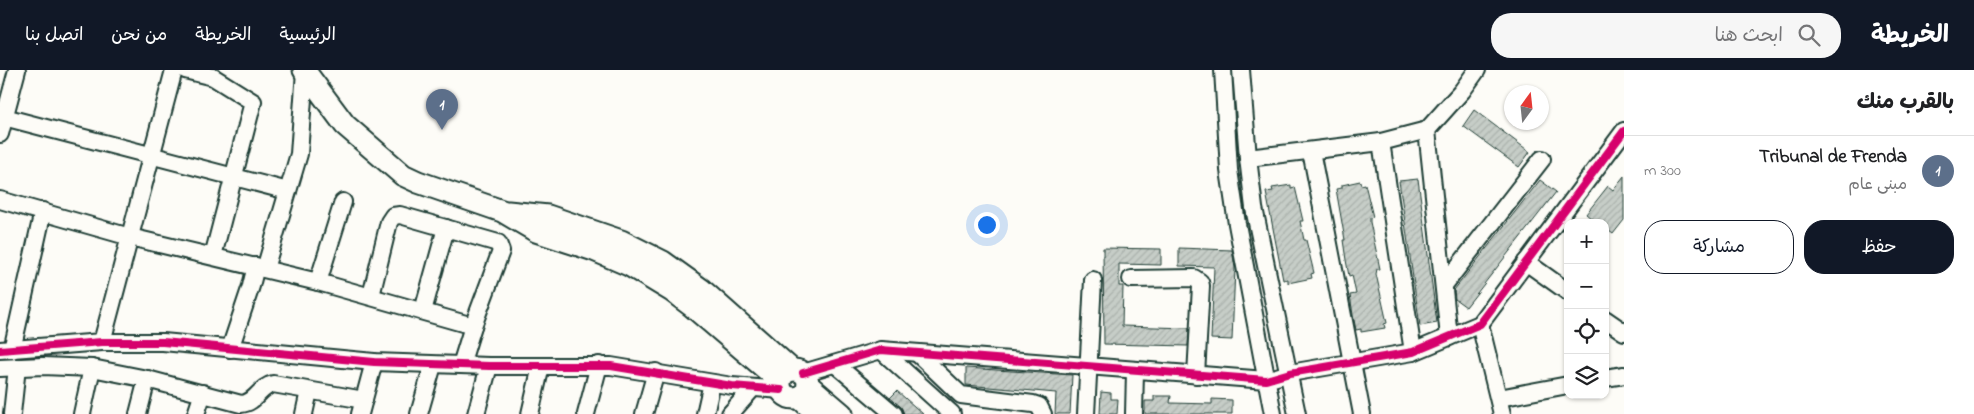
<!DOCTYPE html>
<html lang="ar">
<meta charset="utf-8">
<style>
body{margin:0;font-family:"Indie Flower","Playpen Sans Arabic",sans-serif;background:#f6f6f6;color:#202124;direction:rtl}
.controls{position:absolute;right:15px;bottom:15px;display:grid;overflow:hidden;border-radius:10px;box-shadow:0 1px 4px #0004}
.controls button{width:45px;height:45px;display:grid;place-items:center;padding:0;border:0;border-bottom:1px solid #e0e0e0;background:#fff;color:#202124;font:25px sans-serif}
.compass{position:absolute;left:1504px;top:15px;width:45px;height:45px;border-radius:50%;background:#fff;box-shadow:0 1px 4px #0004;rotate:15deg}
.you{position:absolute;left:986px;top:154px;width:18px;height:18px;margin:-12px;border:4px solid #fff;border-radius:50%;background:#1a73e8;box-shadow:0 0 0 8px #1a73e833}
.badge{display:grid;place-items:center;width:32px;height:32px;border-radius:50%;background:#111827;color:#fff;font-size:16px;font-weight:700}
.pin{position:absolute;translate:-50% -41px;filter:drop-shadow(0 1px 2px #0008)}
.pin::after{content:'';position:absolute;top:26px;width:18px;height:15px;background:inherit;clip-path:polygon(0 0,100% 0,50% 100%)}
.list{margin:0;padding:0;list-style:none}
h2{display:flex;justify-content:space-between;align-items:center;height:65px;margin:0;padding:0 20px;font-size:21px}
h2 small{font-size:16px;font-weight:400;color:#757577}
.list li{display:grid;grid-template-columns:32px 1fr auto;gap:15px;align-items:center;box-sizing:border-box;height:70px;padding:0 20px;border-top:1px solid #e0e0e0}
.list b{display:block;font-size:19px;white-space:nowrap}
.list p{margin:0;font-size:16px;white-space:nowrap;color:#757577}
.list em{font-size:16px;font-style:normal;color:#757577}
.actions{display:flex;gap:10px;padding:15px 20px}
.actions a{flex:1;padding:11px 0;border:1px solid #111827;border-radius:20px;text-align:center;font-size:18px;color:#111827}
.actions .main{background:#111827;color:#fff}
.icon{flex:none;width:28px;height:28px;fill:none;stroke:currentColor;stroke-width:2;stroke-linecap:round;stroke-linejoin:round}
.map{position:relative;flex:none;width:1624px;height:344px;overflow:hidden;direction:ltr}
header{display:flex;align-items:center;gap:30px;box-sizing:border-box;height:70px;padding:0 25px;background:#111827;color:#fff}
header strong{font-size:24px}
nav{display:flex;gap:28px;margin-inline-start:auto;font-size:18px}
.search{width:350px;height:45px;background:#f6f6f6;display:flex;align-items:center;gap:12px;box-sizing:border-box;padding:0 18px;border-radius:20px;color:#757577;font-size:19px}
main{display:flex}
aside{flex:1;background:#fff}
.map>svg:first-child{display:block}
.building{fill:url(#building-hatch);stroke:#1f3d34}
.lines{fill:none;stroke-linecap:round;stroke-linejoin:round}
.minor-casing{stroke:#1f3d34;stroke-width:20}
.major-casing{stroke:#1f3d34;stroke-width:25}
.minor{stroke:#fdfcf7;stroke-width:16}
.major{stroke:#fdfcf7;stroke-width:21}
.cycleway-casing{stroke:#fdfcf7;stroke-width:11}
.cycleway{stroke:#d6006c;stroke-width:8}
</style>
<header>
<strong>الخريطة</strong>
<div class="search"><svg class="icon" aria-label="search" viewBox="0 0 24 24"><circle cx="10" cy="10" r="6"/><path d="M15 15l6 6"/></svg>ابحث هنا</div>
<nav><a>الرئيسية</a><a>الخريطة</a><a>من نحن</a><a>اتصل بنا</a></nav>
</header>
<main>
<aside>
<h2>بالقرب منك<small></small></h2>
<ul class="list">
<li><span class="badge" style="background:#5c6f8a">1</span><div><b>Tribunal de Frenda</b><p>مبنى عام</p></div><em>300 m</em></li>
</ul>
<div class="actions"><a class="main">حفظ</a><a>مشاركة</a></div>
</aside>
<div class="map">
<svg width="1624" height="344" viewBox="0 0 1624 344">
<defs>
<pattern id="building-hatch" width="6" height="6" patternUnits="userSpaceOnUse" patternTransform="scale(1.25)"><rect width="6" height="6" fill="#c6cdc7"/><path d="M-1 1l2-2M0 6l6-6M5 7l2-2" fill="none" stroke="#aab1ac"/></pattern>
</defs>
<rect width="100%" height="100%" fill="#fdfcf7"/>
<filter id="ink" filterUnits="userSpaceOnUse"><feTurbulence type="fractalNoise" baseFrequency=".02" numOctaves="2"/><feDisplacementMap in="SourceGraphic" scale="10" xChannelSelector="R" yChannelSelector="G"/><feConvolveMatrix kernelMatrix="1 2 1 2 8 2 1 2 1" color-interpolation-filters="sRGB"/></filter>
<g filter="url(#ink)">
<g class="building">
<path d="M1474,40L1530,82L1519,97L1463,56Z"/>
<path d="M1624,106V150L1613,164L1605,158V153H1589L1592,149L1586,144L1608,116L1613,120Z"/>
<path d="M1418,109L1437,253L1420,256L1399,111Z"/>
<path d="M1540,110L1556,122L1466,237L1455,229L1454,220Z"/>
<path d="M1360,111L1361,115L1365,114L1373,147L1370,148V152L1380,199H1377L1376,204L1387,253L1384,254L1385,258L1361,262V259L1356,260L1353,245L1350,225L1356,224L1352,205L1349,206L1346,190L1343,170H1345L1336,119L1342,118V115Z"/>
<path d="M1291,115V118L1295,117L1303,151H1300L1304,170H1306L1314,203L1311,204L1312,208L1288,213V209L1283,210L1266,122L1273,121L1272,118Z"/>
<path d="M1103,178L1161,179V195L1119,194V216H1123L1122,256L1189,258L1188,276L1104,274Z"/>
<path d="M1179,178L1232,180L1235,198L1232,270L1211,269L1214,197L1179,196Z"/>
<path d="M966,298L1072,305L1070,344H1055L1056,323L966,315Z"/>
<path d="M897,321L923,344H904L901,337L890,328Z"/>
<path d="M1101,322L1111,323V329H1118L1117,344H1100Z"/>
<path d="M1154,326H1171L1170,333L1212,334V329L1232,330V344H1145V331H1154Z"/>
</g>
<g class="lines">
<defs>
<g id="minor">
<path d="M185,0L213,7L253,32L213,186"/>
<path d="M1223,0L1229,100L1237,154L1273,344"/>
<path d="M1241,0L1248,88L1254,138L1297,344"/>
<path d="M0,46L288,121"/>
<path d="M1427,60L1449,267"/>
<path d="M0,64L17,0"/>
<path d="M1381,72L1413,282"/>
<path d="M1311,81L1362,344"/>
<path d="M1248,88L1381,72L1427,60L1462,21L1477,0"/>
<path d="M0,130L130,167L318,212L473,256"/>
<path d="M1526,192L1568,222"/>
<path d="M265,199L299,84L305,1"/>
<path d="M1131,209L1194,208L1200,212L1201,216L1196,305"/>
<path d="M318,212L343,132"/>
<path d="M1444,215L1542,89"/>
<path d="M371,226L389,152L393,146L400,145L498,173L501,181L473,256L461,295"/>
<path d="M423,241L446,158"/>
<path d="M1605,249L1624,262"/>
<path d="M1480,254L1502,344"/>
<path d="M102,272L174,0"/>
<path d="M230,279L251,216L256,196"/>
<path d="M0,280L102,272H163L374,292L489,296H611L732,316L781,320"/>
<path d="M12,280L43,141"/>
<path d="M881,280L952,344"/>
<path d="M918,284L961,325L1033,334L1039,336L1043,344"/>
<path d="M835,294L894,344"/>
<path d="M0,298L43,296L92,298L147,309L241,334C256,333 259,317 273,314L364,330"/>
<path d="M803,303L881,280L1266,310L1290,303L1413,282L1480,254L1624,61"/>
<path d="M1605,308L1624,305"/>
<path d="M1499,328L1568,315"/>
<path d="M12,344L17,297"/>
<path d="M82,344L92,298"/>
<path d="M138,344L147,309"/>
<path d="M196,344L203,323"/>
<path d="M304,344L309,321"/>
<path d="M360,344L374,292"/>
<path d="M419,344L433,295"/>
<path d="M476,344L489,296"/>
<path d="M530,344L541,296"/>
<path d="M586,344L599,295"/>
<path d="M644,344L656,302"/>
<path d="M705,344L712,313"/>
<path d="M730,344L753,318"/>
<path d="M1086,344L1093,210"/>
<path d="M1134,344L1135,301"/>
</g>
<g id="major">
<path d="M304,0L345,55L403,105L418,112L502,141L536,161L594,180L629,195L672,221L692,236L780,311"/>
<path d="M508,142L548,146L621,171L663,192L702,220L792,300"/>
<circle cx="794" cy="314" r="14"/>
<path d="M808,315L842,344"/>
<path d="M799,327L817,344"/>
</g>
</defs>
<use href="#minor" class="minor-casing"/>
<use href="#major" class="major-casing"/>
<use href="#minor" class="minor"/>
<use href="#major" class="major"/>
<defs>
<g id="cycleway">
<path d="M0,280L102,272H163L374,292L489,296H611L732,316L781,320"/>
<path d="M803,303L881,280L1266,310L1290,303L1413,282L1480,254L1624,61"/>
</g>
</defs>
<use href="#cycleway" class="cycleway-casing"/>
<use href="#cycleway" class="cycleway"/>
</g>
</g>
</svg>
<div class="controls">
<button>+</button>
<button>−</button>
<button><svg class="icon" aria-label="locate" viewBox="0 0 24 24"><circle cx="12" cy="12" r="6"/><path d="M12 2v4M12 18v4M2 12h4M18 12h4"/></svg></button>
<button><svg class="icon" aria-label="layers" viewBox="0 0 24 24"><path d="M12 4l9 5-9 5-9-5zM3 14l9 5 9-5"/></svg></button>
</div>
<svg class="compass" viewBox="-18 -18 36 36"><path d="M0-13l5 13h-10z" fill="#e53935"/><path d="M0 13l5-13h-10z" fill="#757577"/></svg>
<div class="you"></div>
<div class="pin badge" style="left:442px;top:60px;background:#5c6f8a">1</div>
</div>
</main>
